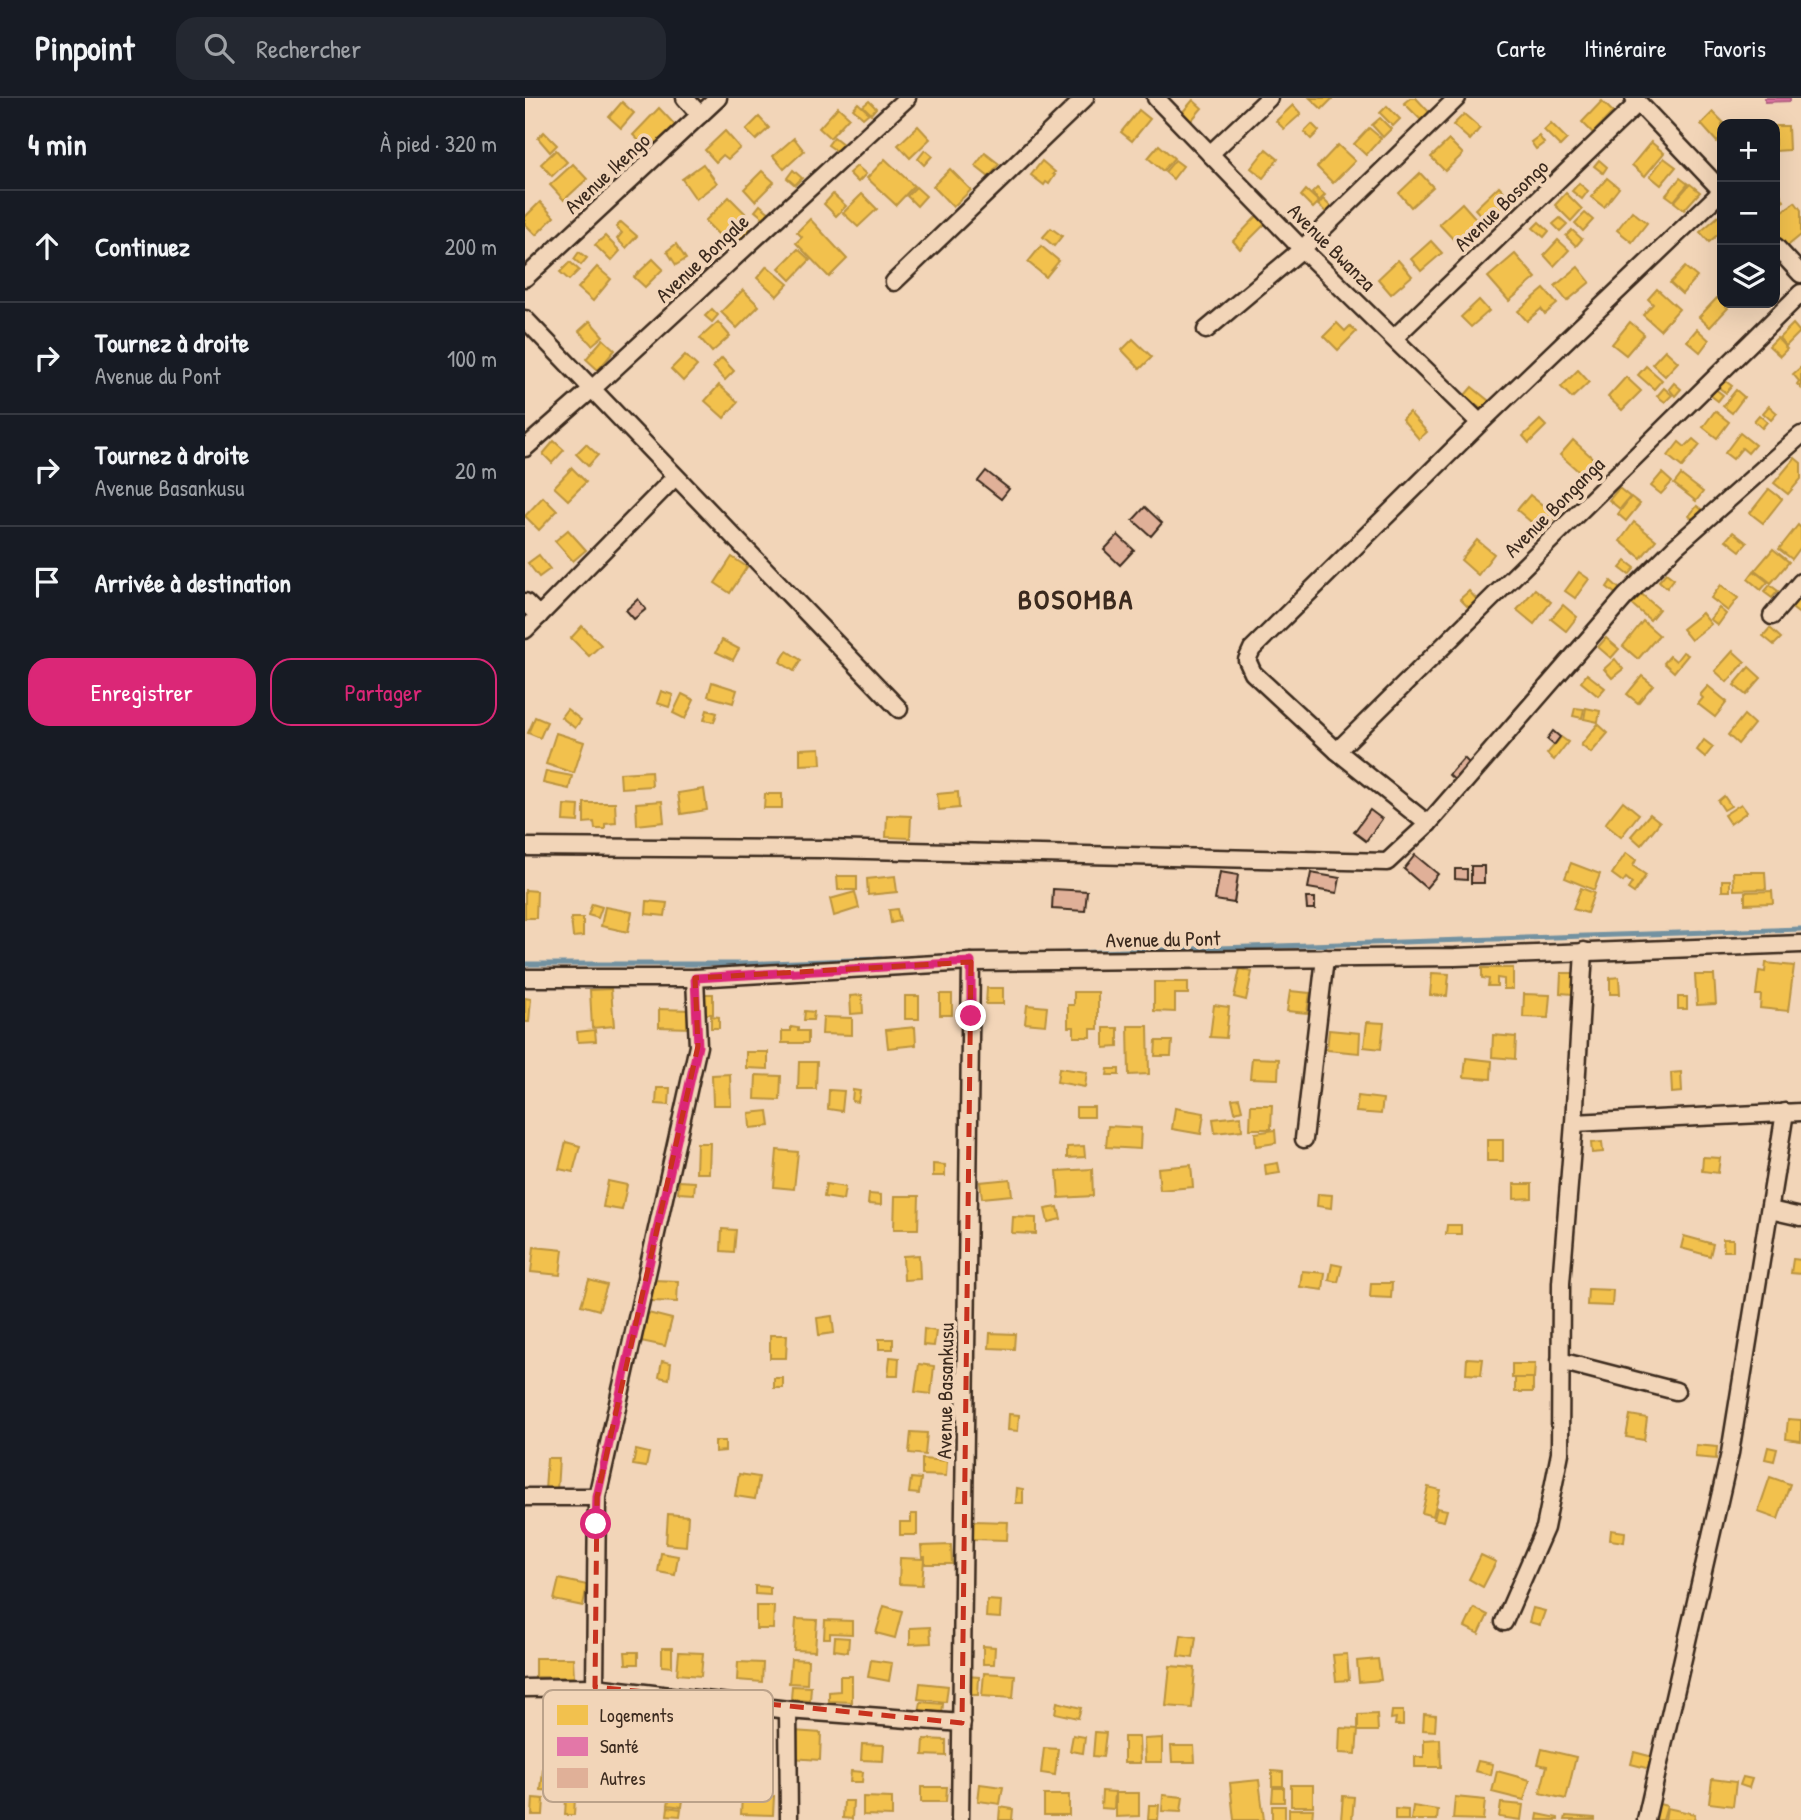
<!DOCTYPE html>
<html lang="fr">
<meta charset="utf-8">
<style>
body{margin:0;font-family:"Patrick Hand",sans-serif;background:#242831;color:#f1f3f6}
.controls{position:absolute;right:21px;top:21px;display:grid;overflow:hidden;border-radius:14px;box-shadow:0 7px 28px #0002}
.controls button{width:63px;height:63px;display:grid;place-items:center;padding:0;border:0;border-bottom:2px solid #363941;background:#171b24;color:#f1f3f6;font:35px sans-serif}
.stop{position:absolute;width:21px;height:21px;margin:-16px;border:5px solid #db2777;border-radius:50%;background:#fff}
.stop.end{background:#db2777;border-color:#fff;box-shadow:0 2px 7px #0008}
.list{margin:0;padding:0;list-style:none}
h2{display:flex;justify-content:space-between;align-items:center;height:91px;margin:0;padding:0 28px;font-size:30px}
h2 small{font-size:23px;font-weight:400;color:#9ea1a6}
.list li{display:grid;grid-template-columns:46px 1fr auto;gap:21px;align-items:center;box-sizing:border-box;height:112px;padding:0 28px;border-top:2px solid #363941}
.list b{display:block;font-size:26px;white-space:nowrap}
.list p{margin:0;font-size:23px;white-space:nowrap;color:#9ea1a6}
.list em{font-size:23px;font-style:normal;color:#9ea1a6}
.actions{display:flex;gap:14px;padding:21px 28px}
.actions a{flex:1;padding:16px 0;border:2px solid #db2777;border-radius:21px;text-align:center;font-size:24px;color:#db2777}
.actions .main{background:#db2777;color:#fff}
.icon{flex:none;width:38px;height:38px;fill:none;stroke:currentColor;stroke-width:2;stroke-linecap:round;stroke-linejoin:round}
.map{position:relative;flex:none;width:1276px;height:1722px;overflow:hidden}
header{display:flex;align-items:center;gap:42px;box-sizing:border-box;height:98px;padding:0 35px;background:#171b24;border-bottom:2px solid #363941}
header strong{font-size:33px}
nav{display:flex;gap:38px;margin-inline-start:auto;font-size:24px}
.search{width:490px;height:63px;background:#242831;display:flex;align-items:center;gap:18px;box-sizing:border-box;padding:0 24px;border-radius:21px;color:#9ea1a6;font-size:26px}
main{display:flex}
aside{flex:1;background:#171b24}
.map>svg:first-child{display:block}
.homes{fill:#f2c14e;stroke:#bb9440;stroke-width:2}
.health{fill:#e377a8;stroke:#b1607f;stroke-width:2}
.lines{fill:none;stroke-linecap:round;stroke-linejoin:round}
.stream{stroke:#7392a1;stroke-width:5}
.building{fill:#e0b098;stroke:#3b2a1e;stroke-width:2}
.minor-casing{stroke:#3b2a1e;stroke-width:21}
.minor{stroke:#f2d5b8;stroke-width:16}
.route{stroke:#db2777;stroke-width:9}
.marked{fill:none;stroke:#c8321e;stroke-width:5;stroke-dasharray:14 9;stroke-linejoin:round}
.labels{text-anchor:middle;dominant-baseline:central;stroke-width:7;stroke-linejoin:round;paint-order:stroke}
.street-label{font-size:21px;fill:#3b2a1e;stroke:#f2d5b8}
.district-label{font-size:28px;font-weight:bold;letter-spacing:2px;fill:#3b2a1e;stroke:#f2d5b8}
.key{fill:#f2d5b8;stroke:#bba28a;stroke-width:2}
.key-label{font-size:19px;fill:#3b2a1e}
</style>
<header>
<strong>Pinpoint</strong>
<div class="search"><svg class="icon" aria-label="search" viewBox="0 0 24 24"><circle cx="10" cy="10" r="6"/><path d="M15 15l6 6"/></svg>Rechercher</div>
<nav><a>Carte</a><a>Itinéraire</a><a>Favoris</a></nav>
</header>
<main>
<aside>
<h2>4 min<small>À pied · 320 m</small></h2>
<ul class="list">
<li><svg class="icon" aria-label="ahead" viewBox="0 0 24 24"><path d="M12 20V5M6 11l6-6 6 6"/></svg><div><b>Continuez</b></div><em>200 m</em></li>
<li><svg class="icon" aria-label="right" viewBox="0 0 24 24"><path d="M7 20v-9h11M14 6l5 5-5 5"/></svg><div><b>Tournez à droite</b><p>Avenue du Pont</p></div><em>100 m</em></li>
<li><svg class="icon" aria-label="right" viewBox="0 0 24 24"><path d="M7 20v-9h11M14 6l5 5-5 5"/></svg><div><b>Tournez à droite</b><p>Avenue Basankusu</p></div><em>20 m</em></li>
<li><svg class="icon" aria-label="arrive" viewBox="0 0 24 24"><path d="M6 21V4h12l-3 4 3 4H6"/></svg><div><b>Arrivée à destination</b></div></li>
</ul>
<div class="actions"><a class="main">Enregistrer</a><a>Partager</a></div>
</aside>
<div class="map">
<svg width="1276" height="1722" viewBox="0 0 1276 1722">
<rect width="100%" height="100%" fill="#f2d5b8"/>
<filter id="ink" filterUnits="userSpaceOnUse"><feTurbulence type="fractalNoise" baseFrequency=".0143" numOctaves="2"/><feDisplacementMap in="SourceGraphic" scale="14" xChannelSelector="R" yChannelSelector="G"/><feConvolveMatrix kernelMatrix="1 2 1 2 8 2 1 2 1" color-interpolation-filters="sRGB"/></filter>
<g filter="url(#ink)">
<g class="homes">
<path d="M785,0H808L797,11Z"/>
<path d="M885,0H891L904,14L896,22L879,5Z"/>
<path d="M668,2L677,10L665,24L656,16Z"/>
<path d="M344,3L351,10L346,16L338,8Z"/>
<path d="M1077,3L1088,14L1068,35L1057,24Z"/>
<path d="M97,4L109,15L96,30L84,19Z"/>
<path d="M333,5L344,15L338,20L328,11Z"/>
<path d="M768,7L776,16L759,31L751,23Z"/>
<path d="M862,8L875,21L868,28L855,15Z"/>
<path d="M313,9L324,19L305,40L294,30Z"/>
<path d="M134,10L153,30L128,56L108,37Z"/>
<path d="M614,12L625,21L607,43L596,34Z"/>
<path d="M1188,14L1200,26H1197V39L1192,44L1176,26Z"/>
<path d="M939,16L955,30L945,42L928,27Z"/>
<path d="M234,19L244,30L231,42L221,32Z"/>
<path d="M855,20L866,31L858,39L847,27Z"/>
<path d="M1026,25L1042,41L1035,48L1019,32Z"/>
<path d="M787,26L794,33L786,41L779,34Z"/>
<path d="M393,28L405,41L385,60L373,47Z"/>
<path d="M1250,28H1263L1264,52L1250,53Z"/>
<path d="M844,30L856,40L841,57L829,46Z"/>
<path d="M200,33L215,50L203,61L198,57L191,64L180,52Z"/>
<path d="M19,34L32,47L25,54L13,40Z"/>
<path d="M1014,38L1019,45L1011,51L1006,44Z"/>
<path d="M309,39L319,47L313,54L303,47Z"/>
<path d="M269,40L279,53L259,71L248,58Z"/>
<path d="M924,42L938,56L920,73L906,59Z"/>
<path d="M1126,44L1139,55L1120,78L1107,67Z"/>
<path d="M634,47L649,60L638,73L623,60Z"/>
<path d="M813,47L830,63L808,85L792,69Z"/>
<path d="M741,51L753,61L738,80L726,70Z"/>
<path d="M31,52L42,64L27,78L16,66Z"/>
<path d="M400,52L407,58L399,67L393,61Z"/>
<path d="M460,55L474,66L464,79L450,68Z"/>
<path d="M1139,60L1151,69L1136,87L1125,78Z"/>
<path d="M360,61L389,88L371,107L342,80Z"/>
<path d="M650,62L658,68L648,81L640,74Z"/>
<path d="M1074,62L1082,69L1078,75L1069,68Z"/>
<path d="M517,63L530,74L528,76L530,77L524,86L521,84L519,87L506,77Z"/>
<path d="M48,66L62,81L39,102L25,87Z"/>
<path d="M178,66L192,85L171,101L157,81Z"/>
<path d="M332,68L341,76L333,84L324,75Z"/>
<path d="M425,71L446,92L428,109L408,88Z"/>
<path d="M268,72L277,80L270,87L262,80Z"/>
<path d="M237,73L249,84L230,103L219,91Z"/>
<path d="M895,75L908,89L886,109L874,95Z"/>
<path d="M1082,80L1094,90L1079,109L1066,99Z"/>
<path d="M1155,80L1163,86L1149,103L1141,97Z"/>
<path d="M1054,85L1063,93L1057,101L1047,93Z"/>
<path d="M1165,86L1175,94L1159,112L1149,104Z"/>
<path d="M1250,86L1259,103L1250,108Z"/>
<path d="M974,88L988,103L964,126L950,111Z"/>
<path d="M391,89L401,98L392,108L382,98Z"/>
<path d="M792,90L800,97L794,103L787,95Z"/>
<path d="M781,92L794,104L788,110L776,98Z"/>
<path d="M1041,95L1057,111L1046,123L1030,107Z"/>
<path d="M308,96L321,108L311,118L299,106Z"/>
<path d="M337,96L352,111L333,129L318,115Z"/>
<path d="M204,99L220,115L196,139L180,123Z"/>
<path d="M798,101L807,110L802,115L793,107Z"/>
<path d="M15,104L29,119L11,137L0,126V119Z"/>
<path d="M1270,104L1276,112V137L1260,150L1250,137V119Z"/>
<path d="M937,105L953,123L930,143L914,126Z"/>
<path d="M235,107L246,116L241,122L230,113Z"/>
<path d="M1107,113L1122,125L1107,144L1092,132Z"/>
<path d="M1060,115L1068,122L1058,133L1050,125Z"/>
<path d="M1196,116L1197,133L1184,144L1175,134Z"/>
<path d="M733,117L741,125L715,151L708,143Z"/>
<path d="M1035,120L1042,126L1035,133L1028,126Z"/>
<path d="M285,121L322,161L304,179L271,145L277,139L272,134Z"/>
<path d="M216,123L228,133L213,148L203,138Z"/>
<path d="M96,124L112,138L101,150L92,141L97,135L91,129Z"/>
<path d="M1014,124L1024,133L1019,139L1008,130Z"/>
<path d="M526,130L537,138L529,148L518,139Z"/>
<path d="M1047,132L1057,141L1051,148L1041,138Z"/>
<path d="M80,138L95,153L86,163L70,147Z"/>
<path d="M1033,142L1044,152L1029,168L1019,157Z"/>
<path d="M906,143L917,155L896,173L886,161Z"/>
<path d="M151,146L161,161L151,167L142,153Z"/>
<path d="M516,148L534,163L521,179L503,164Z"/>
<path d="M273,151L285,162L266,182L254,170Z"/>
<path d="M54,154L62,160L56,167L49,161Z"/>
<path d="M990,156L1011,180L984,203L963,179Z"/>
<path d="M128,161L138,171L120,189L109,179Z"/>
<path d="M873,162L887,178L866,196L853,181Z"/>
<path d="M45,164L54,172L44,182L35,174Z"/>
<path d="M242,168L263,186L252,198L232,180Z"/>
<path d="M72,169L86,181L68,203L53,190Z"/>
<path d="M1053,169L1065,184L1042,203L1030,188Z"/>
<path d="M1160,169L1172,179L1157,196L1145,185Z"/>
<path d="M1019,191L1032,206L1020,216L1016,211L1002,223L993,213Z"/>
<path d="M1132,191L1154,211L1135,232L1118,217L1128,206L1123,201Z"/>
<path d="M218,192L234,208L212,230L196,214Z"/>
<path d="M1192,200L1203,210L1185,229L1174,219Z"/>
<path d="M954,202L964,213L946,229L936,219Z"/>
<path d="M187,211L193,217L187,224L180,218Z"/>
<path d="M65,223L78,238L67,247L54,233Z"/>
<path d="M193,224L205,238L187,254L175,240Z"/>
<path d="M1105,224L1119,236L1101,257L1087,246Z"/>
<path d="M812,225L820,233L825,228L831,234L813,252L799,238Z"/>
<path d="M1268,226L1275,234L1261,248L1254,240Z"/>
<path d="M1172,231L1184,242L1175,254L1162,243Z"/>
<path d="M1252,240L1262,251L1255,258L1244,248Z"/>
<path d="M78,241L90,252L73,272L61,261Z"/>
<path d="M608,241L627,259L615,271L597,252Z"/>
<path d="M1140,252L1153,264L1140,278L1127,266Z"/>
<path d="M160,257L172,268L158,283L146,271Z"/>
<path d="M197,260L209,273L200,282L188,269Z"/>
<path d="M1121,268L1137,282L1129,291L1113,277Z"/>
<path d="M1276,269V290L1272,286L1274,283L1268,276Z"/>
<path d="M1053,272L1064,284L1047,300L1036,289Z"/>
<path d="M1101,279L1116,293L1097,312L1083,299Z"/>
<path d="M1195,279L1207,288L1201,295L1189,286Z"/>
<path d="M1149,285L1156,291L1150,298L1144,291Z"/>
<path d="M194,287L213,304L199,320L180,303Z"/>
<path d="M1185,287L1198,297L1193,303L1180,293Z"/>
<path d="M947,289L964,303L957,312L940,297Z"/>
<path d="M1139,290L1147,297L1140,304L1132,298Z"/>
<path d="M1211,292L1219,299L1207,315L1198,308Z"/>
<path d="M1244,308L1252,315L1246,322L1238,315Z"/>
<path d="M1190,313L1204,324L1192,340L1178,329Z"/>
<path d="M884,314L902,334L894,341L877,321Z"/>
<path d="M1234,317L1242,324L1237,330L1229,323Z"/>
<path d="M1015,322L1021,328L1004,345L998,338Z"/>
<path d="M1215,335L1230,347L1223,355L1217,350L1208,361L1200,355Z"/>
<path d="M1168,341L1175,347L1157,369L1143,358L1154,344L1160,349Z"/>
<path d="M1048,342L1071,363L1059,378L1035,357Z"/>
<path d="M29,343L39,352L27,365L18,356Z"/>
<path d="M61,346L73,357L63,368L51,356Z"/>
<path d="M1270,360L1276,365V381L1263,396L1249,385Z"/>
<path d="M47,370L61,384L43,402L29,389Z"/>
<path d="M1137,375L1147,384L1136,396L1126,388Z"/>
<path d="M1156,377L1178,394L1171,403L1149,386Z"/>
<path d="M1094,390L1105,399L1095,411L1084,402Z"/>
<path d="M1244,391L1257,401L1238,425L1225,415Z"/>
<path d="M1005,397L1031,418L1018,434L992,412Z"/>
<path d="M18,399L32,413L14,432L0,418Z"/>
<path d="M1106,399L1115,406L1101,423L1093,416Z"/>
<path d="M1172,408L1180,414L1172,425L1164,418Z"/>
<path d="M1109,424L1131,442L1116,460L1095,443Z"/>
<path d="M1273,427L1276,430V449L1267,461L1254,451Z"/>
<path d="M43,432L61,452L48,463L30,443Z"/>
<path d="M1208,434L1222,445L1215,453L1201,442Z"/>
<path d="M952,442L969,456L953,477L936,462Z"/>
<path d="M1248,451L1264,464L1246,485L1230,472Z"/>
<path d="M14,457L25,471L14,479L3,465Z"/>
<path d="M207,459L222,469L205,495L190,485Z"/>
<path d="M1101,463L1110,470L1104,477L1095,470Z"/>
<path d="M1229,473L1243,484L1236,492L1223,481Z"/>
<path d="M1054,474L1064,481L1050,500L1040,493Z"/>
<path d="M1141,475L1149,481L1142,490L1134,483Z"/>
<path d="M1086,483L1096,492L1092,497L1082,489Z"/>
<path d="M1196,487L1213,500L1203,513L1186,500Z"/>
<path d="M1245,487L1253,493L1247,500L1239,494Z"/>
<path d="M1010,491L1026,504L1009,526L992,512Z"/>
<path d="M944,493L954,504L946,512L935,501Z"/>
<path d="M1113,493L1134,511L1125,522L1104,504Z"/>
<path d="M1276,493V517L1264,508Z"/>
<path d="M1038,507L1052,519L1041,533L1026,521Z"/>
<path d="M1194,510L1201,516L1193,527L1185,521Z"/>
<path d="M1177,515L1186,526L1166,542L1157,531Z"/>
<path d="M1118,523L1134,537L1113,561L1098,548Z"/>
<path d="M57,528L76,547L64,558L46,540Z"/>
<path d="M1245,530L1256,540L1249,547L1238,538Z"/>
<path d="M1081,540L1094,551L1086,560L1073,549Z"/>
<path d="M197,542L214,551L208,562L191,554Z"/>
<path d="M262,553L276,562L269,573L255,564Z"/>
<path d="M1208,553L1220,564L1202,584L1190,573Z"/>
<path d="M1158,554L1163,557L1149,574L1139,565L1145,558L1151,563Z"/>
<path d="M1090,561L1098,571L1087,580L1079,571Z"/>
<path d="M1224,569L1236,580L1221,597L1209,587Z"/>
<path d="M1062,576L1080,590L1073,598L1056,584Z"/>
<path d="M1117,578L1128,587L1113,605L1102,596Z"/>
<path d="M187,584L212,592L208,605L183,598Z"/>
<path d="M1183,588L1202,604L1190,619L1173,606L1178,600L1175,597Z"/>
<path d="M136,593L148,597L144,609L132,605Z"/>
<path d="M157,596L169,602L160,621L148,615Z"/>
<path d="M1050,610L1059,611L1057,620L1048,618Z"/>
<path d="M1061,610L1075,613L1073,624L1059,621Z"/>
<path d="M42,611L56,622L50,630L36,619Z"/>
<path d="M182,612L192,615L189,624L179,622Z"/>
<path d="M1219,617L1229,626L1213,646L1203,637Z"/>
<path d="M10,619L22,624L15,640L3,635Z"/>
<path d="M1073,626L1083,635L1066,655L1056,647Z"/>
<path d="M31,635L59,644L49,675L21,666Z"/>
<path d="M1036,639L1043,644L1029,662L1022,656Z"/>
<path d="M1179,642L1188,649L1180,659L1172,652Z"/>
<path d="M295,650L296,666L275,667V651Z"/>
<path d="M21,673L47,678L44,691L18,685Z"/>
<path d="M126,673L127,688L96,690L95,675Z"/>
<path d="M179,691L182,712L156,716L153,695Z"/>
<path d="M433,694L434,710L414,712L412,696Z"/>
<path d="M240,696H257V710H239Z"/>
<path d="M1199,698L1206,708L1199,712L1193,703Z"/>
<path d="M137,703L139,724L112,727L111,705Z"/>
<path d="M1098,703L1114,716L1096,739L1080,726Z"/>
<path d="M59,705H90L91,725L80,726V731H70L69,724L59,725Z"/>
<path d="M1216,706L1222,714L1205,726L1199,717Z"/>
<path d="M39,707L54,708L53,724L38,723Z"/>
<path d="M1125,716L1135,724L1116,747L1106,738Z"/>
<path d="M362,717L386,718L385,740L361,739Z"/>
<path d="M1101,755L1111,762L1108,768L1121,777L1109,795L1103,791L1107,785L1101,780L1098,784L1087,776Z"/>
<path d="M1046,765L1075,776L1069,792L1040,780Z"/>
<path d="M1208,774H1240L1241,791L1209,792Z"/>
<path d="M312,778H332V792H313Z"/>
<path d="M370,778L372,794L343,797L342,781Z"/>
<rect x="1197" y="782" width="8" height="11"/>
<path d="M1056,790L1069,795L1062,815L1048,811Z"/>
<path d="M0,792L12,793L11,820H0Z"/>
<path d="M1247,793L1248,805L1220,806V794Z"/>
<path d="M330,794L334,810L309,818L305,801Z"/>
<path d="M122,803L142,805L140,818L121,816Z"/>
<path d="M67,806L77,809L73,820L63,817Z"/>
<path d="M80,809L107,814L103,834L76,828Z"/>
<path d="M372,811L375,823L366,825L364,812Z"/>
<path d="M46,820H58V838L48,839Z"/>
<path d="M1241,865L1269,868L1263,913L1235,910L1236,897H1231L1234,873L1240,874Z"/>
<path d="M957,870H988V891H979V881L972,880V888H963L964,881L957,880Z"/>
<path d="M715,871L727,874L721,902L709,899Z"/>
<path d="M907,875L924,876L922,898L905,897Z"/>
<path d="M1036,875H1049L1048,896L1035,895Z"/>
<path d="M1170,877H1189L1191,906L1172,907Z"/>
<path d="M1094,879L1095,896H1085V880Z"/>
<path d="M629,884H663V896H650V914L629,913Z"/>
<path d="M462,890H478V906H461Z"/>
<path d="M86,891L89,928L67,930L65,892Z"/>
<path d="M765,893L785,895L782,915L762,913Z"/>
<path d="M549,894H573V931H566V939H549V929H543V907H549Z"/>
<rect x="177" y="896" width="11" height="20"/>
<rect x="415" y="896" width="12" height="21"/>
<path d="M999,896L1025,897L1023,920L998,919Z"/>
<path d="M337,897L338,915L326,916L325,898Z"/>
<rect x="380" y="898" width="14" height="23"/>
<rect x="1153" y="899" width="9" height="12"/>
<path d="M0,900L6,901L4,924H0Z"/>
<path d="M502,907L522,909L520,927L500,925Z"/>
<path d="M689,907L704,909L701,940L685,939Z"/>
<path d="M134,911L166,912V930L134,929Z"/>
<path d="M280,913L289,914L288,922H279Z"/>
<path d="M186,918L194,919V930H186Z"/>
<path d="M298,919L327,920V937L297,936Z"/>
<path d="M842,924L859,925L856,951L839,949Z"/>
<path d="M603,928H623L624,976L604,977Z"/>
<path d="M266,929L273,930V933H283V945H257V933H266Z"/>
<path d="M390,929L391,947L363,950L361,932Z"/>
<path d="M579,930H593V949L579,950Z"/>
<path d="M70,932L71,943L53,944L52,934Z"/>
<path d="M804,932L835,935L834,955L802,952Z"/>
<path d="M968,937L991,939L990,961L967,959Z"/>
<path d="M631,943H647L646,958H630Z"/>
<path d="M221,954H243V971L221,970Z"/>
<path d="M727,960L754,961L753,981L725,980Z"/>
<path d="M941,960L967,963L966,981L939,979Z"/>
<path d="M274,964H292L291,991H273Z"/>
<path d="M534,970L562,974L560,989L532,984Z"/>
<path d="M583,971H594V977H582Z"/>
<path d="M1156,974L1157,994L1147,995L1146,975Z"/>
<path d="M205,976L206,1007H188L187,977Z"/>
<path d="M231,977L256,978L255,1002L230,1001Z"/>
<path d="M132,990H145L144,1007L131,1006Z"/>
<path d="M304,992L319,993L317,1013L303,1011Z"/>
<path d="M328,992L335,993L333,1004L327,1003Z"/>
<path d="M833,998L858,1001L856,1016L831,1014Z"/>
<path d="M714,1000L717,1012L710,1014L707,1001Z"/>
<path d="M726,1007H747L746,1031H725Z"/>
<rect x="551" y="1009" width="18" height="10"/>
<path d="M650,1010L679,1015L676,1036L647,1031Z"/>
<path d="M243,1013L245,1028L225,1030L224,1015Z"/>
<path d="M716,1018L717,1032L690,1035L688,1021Z"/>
<path d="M583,1028L616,1030L615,1051L581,1049Z"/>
<path d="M750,1032L751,1045L731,1048L730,1035Z"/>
<rect x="962" y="1042" width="16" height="21"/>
<path d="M41,1044L55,1048L48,1074L34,1071Z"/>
<path d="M1077,1044L1078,1054L1067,1055L1066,1045Z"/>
<path d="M172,1045H185L184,1075H171Z"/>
<path d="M559,1048L560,1059L542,1060V1049Z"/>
<path d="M252,1052L273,1054L269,1091L249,1089Z"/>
<path d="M1178,1059L1195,1060L1193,1075L1177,1073Z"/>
<path d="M753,1065L755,1075L741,1077L740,1067Z"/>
<path d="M408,1066L420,1067V1078H408Z"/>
<path d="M666,1067L668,1089L635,1092L633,1070Z"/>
<path d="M567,1071L568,1098L534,1100L532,1073Z"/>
<path d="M485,1081L487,1097L457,1100L455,1084Z"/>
<path d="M83,1083L102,1087L97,1112L78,1109Z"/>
<path d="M154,1083L170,1084L169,1096L153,1095Z"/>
<path d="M301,1086L320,1089L318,1102L299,1099Z"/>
<path d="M989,1086H1007V1100L989,1101Z"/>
<path d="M344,1096L356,1097V1107L343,1106Z"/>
<path d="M793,1096L807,1097L806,1110L792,1108Z"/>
<path d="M370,1098H394L393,1131H369Z"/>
<path d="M533,1109L536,1121L523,1124L520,1111Z"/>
<path d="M488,1119L511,1120V1136L487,1135Z"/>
<path d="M922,1127H936V1136H921Z"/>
<path d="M197,1131L211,1132L209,1154L196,1153Z"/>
<path d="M1159,1138L1188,1146L1185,1158L1156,1150Z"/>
<path d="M1198,1141H1208V1153H1199Z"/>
<path d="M9,1149L38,1152L35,1177L6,1174Z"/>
<path d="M394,1157L395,1181L379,1182L378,1158Z"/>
<path d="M1268,1161L1276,1162V1176L1266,1175Z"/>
<path d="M807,1166L817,1168L813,1184L804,1182Z"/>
<path d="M777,1173L800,1175L798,1192L775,1189Z"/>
<path d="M64,1182L82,1187L74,1212L56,1207Z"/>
<path d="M128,1182L153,1183L152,1204L127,1203Z"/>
<path d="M846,1185H867L866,1200L845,1199Z"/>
<path d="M1063,1191L1088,1192L1087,1208L1062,1207Z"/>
<path d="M123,1215L147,1221L140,1248L116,1243Z"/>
<path d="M307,1218L309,1235L294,1237L292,1220Z"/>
<path d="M399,1231L411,1233L409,1248L398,1247Z"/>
<path d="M465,1235L490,1236L489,1251L464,1250Z"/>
<path d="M245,1237H262L261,1260H245Z"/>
<rect x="354" y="1241" width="14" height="10"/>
<path d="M365,1259L374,1260L373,1278H363Z"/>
<path d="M942,1260L958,1261L956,1277L941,1276Z"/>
<path d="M137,1263L146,1265L144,1281L134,1279Z"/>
<path d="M394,1266L409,1268L406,1296L390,1294Z"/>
<path d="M987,1266H1010L1009,1280H987Z"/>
<rect x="249" y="1280" width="9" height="10"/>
<rect x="990" y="1280" width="18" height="14"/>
<path d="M484,1316L494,1317L493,1333L483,1332Z"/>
<path d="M1105,1317L1122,1320L1119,1342L1101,1339Z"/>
<path d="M1263,1321L1276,1322V1343L1261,1341Z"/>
<path d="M386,1334L402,1335L400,1357L384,1355Z"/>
<path d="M190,1343H200V1353L190,1354Z"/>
<path d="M1171,1347L1192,1349L1191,1361L1170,1359Z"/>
<path d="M1243,1349L1252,1351L1249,1363L1240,1361Z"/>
<path d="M111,1352L124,1355L121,1369L108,1367Z"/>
<path d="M22,1360H34L32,1393H20Z"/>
<path d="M397,1361L422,1363L421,1378L397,1377Z"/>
<path d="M214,1376L234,1379L230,1401L210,1398Z"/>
<path d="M1245,1379L1265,1386L1253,1421L1233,1414Z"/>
<path d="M386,1380L396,1381L394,1396L384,1395Z"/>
<path d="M903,1389L915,1392L908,1418L897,1415Z"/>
<path d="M492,1390L498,1391V1405H491Z"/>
<path d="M912,1410L922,1412L919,1423L909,1421Z"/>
<path d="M143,1416L163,1418L161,1448L141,1446Z"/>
<path d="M386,1416H392V1437H375V1424H386Z"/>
<path d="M448,1423L483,1424L482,1442L447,1441Z"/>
<path d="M1086,1432L1100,1434L1099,1444L1085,1442Z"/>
<path d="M426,1447L427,1466H400V1459H397L396,1448Z"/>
<path d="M136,1455L153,1458L150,1477L133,1474Z"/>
<path d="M956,1457L971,1464L958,1489L944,1481Z"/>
<path d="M375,1460L399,1461L397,1487L374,1486Z"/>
<path d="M34,1481L62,1487L58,1508L29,1502Z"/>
<path d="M230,1488L245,1489V1497L230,1496Z"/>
<path d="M462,1502L476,1503L475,1520L461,1519Z"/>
<path d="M231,1508H249L248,1531H231Z"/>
<path d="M359,1508L377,1513L370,1540L351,1535Z"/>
<path d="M949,1510L963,1517L954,1536L940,1529Z"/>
<path d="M1008,1510L1020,1513L1015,1527L1004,1524Z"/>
<path d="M271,1521L292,1522L290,1553L269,1552Z"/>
<path d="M300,1522L327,1523V1536L305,1535V1540H299Z"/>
<path d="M405,1529L406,1545L385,1546V1530Z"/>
<path d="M656,1537L671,1539L668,1560L653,1558Z"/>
<path d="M310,1539L324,1540L323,1554L309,1552Z"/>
<path d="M458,1548L470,1549L469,1566H458Z"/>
<path d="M137,1550H147V1569L137,1568Z"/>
<path d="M100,1554H113V1566H101Z"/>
<path d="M154,1554L178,1555L176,1578L152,1576Z"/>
<path d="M822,1556L824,1582L811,1583L808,1557Z"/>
<path d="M10,1560H48L49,1579H10Z"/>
<path d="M266,1561L283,1562L282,1586L264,1585Z"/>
<path d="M853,1561L856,1582L834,1584L832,1563Z"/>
<path d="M346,1562L367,1565L364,1583L343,1579Z"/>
<path d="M213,1564L238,1565L237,1584L212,1582Z"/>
<path d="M645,1568L670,1570L667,1610L641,1608Z"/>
<path d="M459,1575L490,1577L488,1600L457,1598Z"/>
<path d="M315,1578H327V1604L304,1603V1594L315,1593Z"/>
<path d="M442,1578L454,1579L453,1597H441Z"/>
<path d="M395,1585L423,1588L421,1604L393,1601Z"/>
<path d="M267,1588L286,1589L285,1603L266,1601Z"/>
<path d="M396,1604L418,1606L417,1616L394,1614Z"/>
<path d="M532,1604L556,1610L553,1620L530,1615Z"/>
<path d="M867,1613H878V1627H870L871,1620L866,1621Z"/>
<path d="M852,1616L853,1633H833V1617Z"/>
<path d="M899,1616L911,1617L910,1633L898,1632Z"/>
<path d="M815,1630L833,1631L831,1656L814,1655Z"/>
<path d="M268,1633L296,1635L295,1662L266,1660Z"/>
<path d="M570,1634L581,1635L578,1659L568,1658Z"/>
<path d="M548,1637L560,1639L558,1655L545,1653Z"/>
<path d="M599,1639H614L615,1665H599Z"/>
<path d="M637,1640V1664H620L619,1641Z"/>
<path d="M399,1641L421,1642V1658L398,1657Z"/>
<path d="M915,1641L916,1669H890V1659H899V1642Z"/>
<path d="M337,1646L359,1647L358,1663L336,1662Z"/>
<path d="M646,1648H669L670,1664H647Z"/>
<path d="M519,1650L533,1651L530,1677L516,1675Z"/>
<path d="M1017,1651L1051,1659L1041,1701L1015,1695L1022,1668L1013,1666Z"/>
<path d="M1109,1654L1128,1659L1125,1671L1106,1666Z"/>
<path d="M953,1663L968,1666L966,1677L950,1673Z"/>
<path d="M18,1671L51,1673L50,1694L16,1692Z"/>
<path d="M326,1673L338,1674L337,1684H325Z"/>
<path d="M747,1673L758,1674V1688H747Z"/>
<path d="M972,1673L1005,1682L999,1702L967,1694Z"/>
<path d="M139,1678L161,1681L157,1709L143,1707L145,1696L137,1695Z"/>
<path d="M1218,1679L1227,1681L1224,1690L1215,1687Z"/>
<path d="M1187,1681L1211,1684L1208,1708L1184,1705Z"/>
<path d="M734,1682L739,1722H709L705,1685Z"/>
<path d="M455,1686L478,1689L475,1706L453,1703Z"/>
<rect x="766" y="1687" width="22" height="21"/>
<path d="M396,1689H422L421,1704H396Z"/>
<path d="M748,1690H759V1704H747Z"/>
<path d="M577,1693L590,1694L589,1711L576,1710Z"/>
<path d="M591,1695H614V1718L591,1719Z"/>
<path d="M217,1697L249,1698L248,1717L216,1716Z"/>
<rect x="519" y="1697" width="25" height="20"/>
<path d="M638,1697L658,1699L656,1714L637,1713Z"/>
<path d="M818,1698L829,1699L827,1722H816Z"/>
<path d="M338,1699L367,1700V1718L338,1717Z"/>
<path d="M930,1699L960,1702L958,1722L928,1721Z"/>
<path d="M8,1700L19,1701L18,1717H7Z"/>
<path d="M41,1700H50L49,1717H40Z"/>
<path d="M319,1703H328L327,1721L318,1720Z"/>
<path d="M976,1705L998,1707L996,1722L974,1719Z"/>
<path d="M1130,1705L1142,1708L1138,1722H1126Z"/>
<path d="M624,1707H634L633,1722H623Z"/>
<rect x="747" y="1708" width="13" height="14"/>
<path d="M888,1708L913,1712L912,1722H886Z"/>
<path d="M143,1709L156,1711L155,1718L142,1717Z"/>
<path d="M475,1709L488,1711L487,1722H474Z"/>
<path d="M1142,1710L1170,1716L1169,1722H1140Z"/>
<path d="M764,1711H788L787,1722H764Z"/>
<path d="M870,1711L883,1712V1722H870Z"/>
<path d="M1013,1716L1033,1720V1722H1012Z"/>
<path d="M1041,1718L1070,1720V1722H1040Z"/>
</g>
<path class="health" d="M1240,0H1265V3L1240,4Z"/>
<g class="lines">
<g class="stream">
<path d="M541,855L1276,831"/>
<path d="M0,866H213L356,861"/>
</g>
</g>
<g class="building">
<path d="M461,373L484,391L476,401L453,383Z"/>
<path d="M620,409L637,425L626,438L608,422Z"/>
<path d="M593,437L609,452L595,467L579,452Z"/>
<path d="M113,501L121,511L109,521L101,512Z"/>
<path d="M1028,633L1035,639L1029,647L1022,641Z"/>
<path d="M939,660L949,670L934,686L924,677Z"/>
<path d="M845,712L857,721L841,743L829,734Z"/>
<path d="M890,757L913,776L901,790L879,771Z"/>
<rect x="946" y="768" width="13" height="17"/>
<path d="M930,771H942V782L930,781Z"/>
<path d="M695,774L713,777L709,805L690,802Z"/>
<path d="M786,775L815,780L812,795L783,790Z"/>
<path d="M528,791L562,793L560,813L527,811Z"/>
<path d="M781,800H790V811H782Z"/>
</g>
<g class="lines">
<defs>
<g id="minor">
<path d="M160,0L175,17"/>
<path d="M631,0L777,151L955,325"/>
<path d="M1109,0L1197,93"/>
<path d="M685,56L744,0"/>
<path d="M1250,148L1276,176"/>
<path d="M0,180L193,0"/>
<path d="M369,184L560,0"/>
<path d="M0,221L374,611"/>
<path d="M681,232L777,151L932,0"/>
<path d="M869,240L1113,5"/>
<path d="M0,350L67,291L382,0"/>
<path d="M0,504L14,518"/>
<path d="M1247,518L1276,484"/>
<path d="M0,532L150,379"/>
<path d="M812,653L1276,195"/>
<path d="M903,726L812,653L728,575L722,562L727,551L955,325L1197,93"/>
<path d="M0,749L299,751L862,764L903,726L1100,499L1150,449L1276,337"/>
<path d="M0,880H170L446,864L930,859L1276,846"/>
<path d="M1049,1025L1276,1014"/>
<path d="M779,1041L800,860"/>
<path d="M1245,1112L1276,1119"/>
<path d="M1035,1263L1151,1293"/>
<path d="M0,1399H72"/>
<path d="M979,1524L1020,1430L1035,1355L1036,1185L1049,1025L1059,853"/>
<path d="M70,1589L72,1399L173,948L170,880"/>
<path d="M0,1590L70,1589L263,1612L437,1625"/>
<path d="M263,1612L264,1722"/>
<path d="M435,1722L446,864"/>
<path d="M1121,1722L1205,1355L1260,1014"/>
</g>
</defs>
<use href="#minor" class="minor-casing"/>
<use href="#minor" class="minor"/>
</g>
</g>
<g class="lines" filter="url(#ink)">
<path class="route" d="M71,1426L72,1399L173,948L170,880L446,864V918"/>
</g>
<path class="marked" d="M446,864L437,1625L70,1589L72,1399L173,948L170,880Z"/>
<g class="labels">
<g class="street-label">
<text transform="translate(82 75) rotate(-43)">Avenue Ikengo</text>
<text transform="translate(976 107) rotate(-44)">Avenue Bosongo</text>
<text transform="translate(807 149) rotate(45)">Avenue Bwanza</text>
<text transform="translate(177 160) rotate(-43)">Avenue Bongale</text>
<text transform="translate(1029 409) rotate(-45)">Avenue Bonganga</text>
<text transform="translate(638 841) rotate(-1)">Avenue du Pont</text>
<text transform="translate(420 1293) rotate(-89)">Avenue Basankusu</text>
</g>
<g class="district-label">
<text x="551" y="501">BOSOMBA</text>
</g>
</g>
<rect x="18" y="1592" width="230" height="112" rx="10" class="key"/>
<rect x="32" y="1607" width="31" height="20" fill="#f2c14e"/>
<rect x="32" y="1639" width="31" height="19" fill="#e377a8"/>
<rect x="32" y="1670" width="31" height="20" fill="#e0b098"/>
<g class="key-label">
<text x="75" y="1624">Logements</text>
<text x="75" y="1655">Santé</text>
<text x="75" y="1687">Autres</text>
</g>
</svg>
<div class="controls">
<button>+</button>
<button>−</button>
<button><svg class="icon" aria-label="layers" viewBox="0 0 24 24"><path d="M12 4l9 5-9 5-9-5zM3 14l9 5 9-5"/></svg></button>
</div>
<div class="stop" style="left:71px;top:1426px"></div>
<div class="stop end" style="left:446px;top:918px"></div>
</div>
</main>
